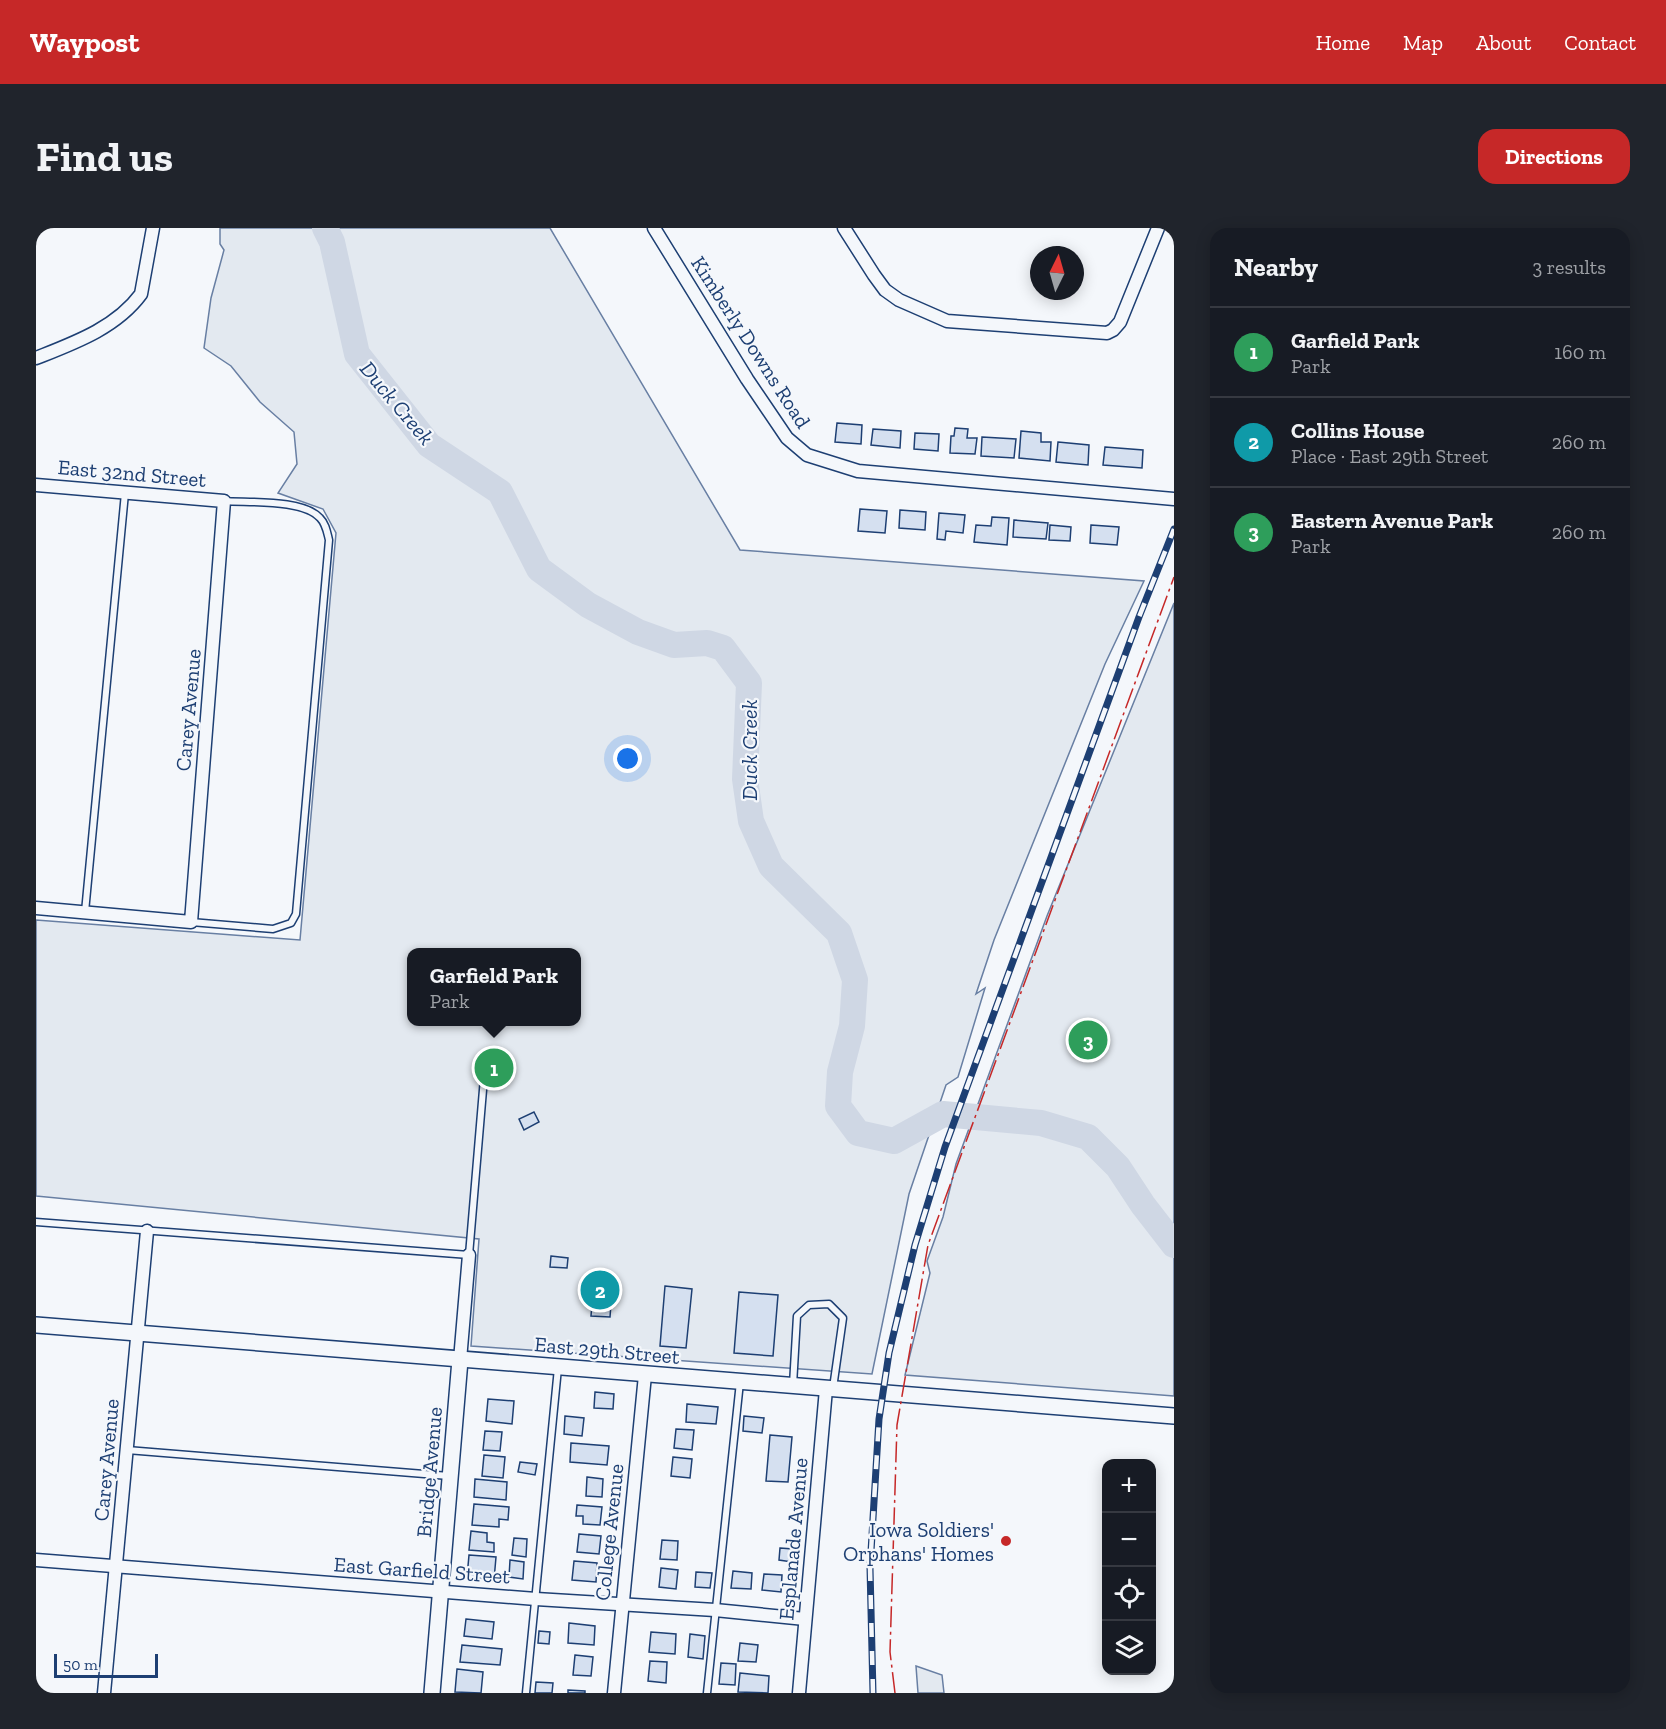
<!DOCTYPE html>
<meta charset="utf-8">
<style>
body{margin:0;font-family:"Zilla Slab",serif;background:#20242c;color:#f1f3f6}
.controls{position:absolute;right:18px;bottom:18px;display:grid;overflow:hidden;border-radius:12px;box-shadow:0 3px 15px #0003}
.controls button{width:54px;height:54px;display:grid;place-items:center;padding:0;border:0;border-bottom:2px solid #363941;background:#171b24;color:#f1f3f6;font:30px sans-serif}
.compass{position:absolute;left:994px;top:18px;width:54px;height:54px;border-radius:50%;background:#171b24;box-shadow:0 3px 15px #0003;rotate:5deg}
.scale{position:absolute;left:18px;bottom:15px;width:104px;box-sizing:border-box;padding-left:6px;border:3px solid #1d3f73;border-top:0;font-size:16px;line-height:21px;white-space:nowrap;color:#1d3f73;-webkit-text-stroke:4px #f4f7fb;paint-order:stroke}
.you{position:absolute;left:592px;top:531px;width:21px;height:21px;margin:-15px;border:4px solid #fff;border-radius:50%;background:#1a73e8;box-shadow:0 0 0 9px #1a73e833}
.badge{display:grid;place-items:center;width:39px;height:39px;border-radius:50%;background:#c62828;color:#fff;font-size:20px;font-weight:700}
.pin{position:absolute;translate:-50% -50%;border:3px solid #fff;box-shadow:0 2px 6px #0006}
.popup{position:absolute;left:371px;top:720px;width:174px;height:78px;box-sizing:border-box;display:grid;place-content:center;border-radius:12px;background:#171b24;filter:drop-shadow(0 2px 4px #0005);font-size:20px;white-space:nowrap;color:#9ea1a6}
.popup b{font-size:22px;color:#f1f3f6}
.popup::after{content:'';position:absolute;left:50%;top:100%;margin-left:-12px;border:12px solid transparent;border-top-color:#171b24}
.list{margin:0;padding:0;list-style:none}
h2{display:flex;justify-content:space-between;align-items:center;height:78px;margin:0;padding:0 24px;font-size:26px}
h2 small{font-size:20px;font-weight:400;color:#9ea1a6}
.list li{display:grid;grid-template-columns:39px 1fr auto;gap:18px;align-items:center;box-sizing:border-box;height:90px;padding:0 24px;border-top:2px solid #363941}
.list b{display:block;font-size:22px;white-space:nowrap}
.list p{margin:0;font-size:20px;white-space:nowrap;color:#9ea1a6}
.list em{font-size:20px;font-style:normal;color:#9ea1a6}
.icon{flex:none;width:33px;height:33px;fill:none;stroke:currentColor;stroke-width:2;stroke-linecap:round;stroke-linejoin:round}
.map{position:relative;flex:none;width:1138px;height:1465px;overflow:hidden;border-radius:18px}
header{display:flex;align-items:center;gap:36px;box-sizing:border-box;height:84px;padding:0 30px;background:#c62828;color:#fff}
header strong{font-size:28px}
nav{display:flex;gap:33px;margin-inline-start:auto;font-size:21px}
.intro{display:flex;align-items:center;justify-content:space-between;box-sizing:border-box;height:144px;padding:0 36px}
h1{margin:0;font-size:42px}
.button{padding:15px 27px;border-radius:18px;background:#c62828;color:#fff;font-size:21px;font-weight:700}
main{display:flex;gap:36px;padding:0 36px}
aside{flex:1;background:#171b24;border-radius:18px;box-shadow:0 3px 15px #0003}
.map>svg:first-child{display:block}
.green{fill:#e3e9f0;stroke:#687fa3;stroke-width:1.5;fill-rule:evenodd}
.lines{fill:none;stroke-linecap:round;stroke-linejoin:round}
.river{stroke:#cfd7e4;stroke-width:26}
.building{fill:#d5e0f0;stroke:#1d3f73;stroke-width:1.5}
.service-casing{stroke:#1d3f73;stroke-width:9}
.minor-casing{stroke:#1d3f73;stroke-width:15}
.tertiary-casing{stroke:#1d3f73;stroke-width:18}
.service{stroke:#f4f7fb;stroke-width:6}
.minor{stroke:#f4f7fb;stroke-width:12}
.tertiary{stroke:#f4f7fb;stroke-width:15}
.rail-casing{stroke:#1d3f73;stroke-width:7}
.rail{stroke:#f4f7fb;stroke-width:4.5;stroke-dasharray:14;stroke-linecap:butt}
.power{stroke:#c62828;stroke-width:1.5;stroke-dasharray:21 4.5 3 4.5;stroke-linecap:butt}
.poi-dot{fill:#c62828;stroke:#f4f7fb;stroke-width:2}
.labels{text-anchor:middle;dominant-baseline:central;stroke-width:4.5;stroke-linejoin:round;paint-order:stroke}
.street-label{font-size:21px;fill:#1d3f73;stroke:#f4f7fb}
.poi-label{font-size:21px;fill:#1d3f73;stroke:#f4f7fb;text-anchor:end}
.water-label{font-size:22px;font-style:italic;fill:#1d3f73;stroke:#f4f7fb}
</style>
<header>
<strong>Waypost</strong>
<nav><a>Home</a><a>Map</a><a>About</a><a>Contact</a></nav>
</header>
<div class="intro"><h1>Find us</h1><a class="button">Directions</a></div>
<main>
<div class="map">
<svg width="1138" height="1465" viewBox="0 0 1138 1465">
<rect width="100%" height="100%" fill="#f4f7fb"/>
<g class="green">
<path d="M184,0H514L704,322L1108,353L1069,436L958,712L940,766L949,760L922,849L910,857L873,966L836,1146L435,1118L443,1011L0,968V692L264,712L300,305L287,281L242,265L261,236L258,204L224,174L195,138L168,120L175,70L188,22L184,16ZM376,724H540V794H376Z"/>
<path d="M1138,375V1168L869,1147L894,1045L891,1033L907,989L920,936L1011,688Z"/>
<path d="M880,1438L906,1447L908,1465H882Z"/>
</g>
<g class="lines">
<path class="river" d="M289,0L296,14L321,126L393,217L464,264L503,341L552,377L602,404L638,417L671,415L687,420L713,455L709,551L715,593L735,638L803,705L819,752L816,798L804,844L802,878L822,905L858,913L907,886L1005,895L1052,909L1082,939L1107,977L1138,1017"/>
</g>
<g class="building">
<path d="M801,195L826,197L825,216L799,214Z"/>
<path d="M919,200L932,201L931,210H941L939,226L914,225L915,208H918Z"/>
<path d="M837,201L865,203L864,220L835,217Z"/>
<path d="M985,203L1005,205V214H1015L1014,233L983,230Z"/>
<path d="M879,205L903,206L902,223L878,221Z"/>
<path d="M946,209L980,211L978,230L945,228Z"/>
<path d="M1022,214L1053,217L1052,237L1020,234Z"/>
<path d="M1069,219L1107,222L1106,240L1067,237Z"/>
<path d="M824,281L851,283L849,305L822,303Z"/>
<path d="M864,282L890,284L889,302L863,300Z"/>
<path d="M903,285L929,287L927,305L910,303L909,312L901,311Z"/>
<path d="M956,289L973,290L971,317L938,314L940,297L955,298Z"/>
<path d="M978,292L1012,295L1010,311L977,309Z"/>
<path d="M1014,297L1035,299L1034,313L1013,312Z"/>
<path d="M1055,297L1083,299L1081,317L1054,315Z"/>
<path d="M498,884L503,894L488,902L483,891Z"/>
<path d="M515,1028L532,1030L531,1040L514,1039Z"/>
<path d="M552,1047L577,1049L574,1089L555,1088L556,1076H551Z"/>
<path d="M629,1058L656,1061L650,1120L624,1118Z"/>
<path d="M703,1064L742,1067L737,1128L698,1125Z"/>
<path d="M559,1164L578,1166L577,1181L558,1180Z"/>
<path d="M452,1171L478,1173L476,1196L450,1193Z"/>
<path d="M651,1176L682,1179L680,1196L650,1194Z"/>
<path d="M529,1188L548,1190L546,1208L528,1206Z"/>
<path d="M708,1188L728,1190L726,1205L707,1203Z"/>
<path d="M640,1201L658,1202L656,1222L638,1220Z"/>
<path d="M449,1203L466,1204L464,1223L447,1222Z"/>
<path d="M734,1207L756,1209L752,1254L730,1253Z"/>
<path d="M535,1215L573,1218L571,1237L534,1234Z"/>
<path d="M448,1227L469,1229L467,1250L446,1248Z"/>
<path d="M637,1229L656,1231L654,1250L635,1248Z"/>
<path d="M484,1234L501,1236L499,1247L482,1244Z"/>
<path d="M551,1249L567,1251L566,1269L550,1268Z"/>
<path d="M439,1251L471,1254L470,1272L438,1269Z"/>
<path d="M438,1276L473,1279L472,1292L463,1291V1299L436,1297Z"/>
<path d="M541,1277L566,1279L564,1297L547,1296V1288H540Z"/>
<path d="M435,1303L451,1305V1314L458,1315V1324L433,1322Z"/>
<path d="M543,1306L565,1308L563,1326L541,1324Z"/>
<path d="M478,1310L491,1311L490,1329L476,1327Z"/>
<path d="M626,1312L642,1313L641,1332L624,1331Z"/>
<path d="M744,1320L757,1321L756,1334L743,1332Z"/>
<path d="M433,1327L460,1329L458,1352L431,1349Z"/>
<path d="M474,1332L488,1334L487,1351L473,1349Z"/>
<path d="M538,1333L561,1335L560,1354L536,1352Z"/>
<path d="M625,1340L642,1342L640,1361L623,1359Z"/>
<path d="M697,1343L716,1345L715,1361L695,1360Z"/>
<path d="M660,1344L676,1345L674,1360L659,1359Z"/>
<path d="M728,1346L746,1347L745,1364L726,1362Z"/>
<path d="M430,1391L458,1394L456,1411L428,1408Z"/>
<path d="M533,1395L559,1398L558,1417L532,1415Z"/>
<path d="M503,1403L514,1404L513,1416L502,1415Z"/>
<path d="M615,1404L640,1406L639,1426L613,1424Z"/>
<path d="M654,1406L669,1408L667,1431L652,1429Z"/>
<path d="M704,1415L722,1417L720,1434L702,1433Z"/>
<path d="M426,1417L466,1421L464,1437L424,1434Z"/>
<path d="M539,1427L557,1429L555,1448L537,1447Z"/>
<path d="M614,1433L631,1434L630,1455L612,1453Z"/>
<path d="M685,1435L700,1436L699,1457L683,1456Z"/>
<path d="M421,1441L447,1444L445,1465L419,1464Z"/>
<path d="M704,1445L733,1448L732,1465L702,1464Z"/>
<path d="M500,1454L517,1455L516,1465H499Z"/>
<path d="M532,1462L549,1463V1465H532Z"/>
</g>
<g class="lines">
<defs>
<g id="service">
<path d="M49,684L89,265"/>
<path d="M155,694L237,701L255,695L260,686L293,312C291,304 290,296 284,290C267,271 213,275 188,273"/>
<path d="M0,994L433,1027L448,850"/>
<path d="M757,1157L761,1088L773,1077L793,1076L807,1090L797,1160"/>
<path d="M91,1222L413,1248"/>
<path d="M490,1465L522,1140"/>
<path d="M671,1465L704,1154"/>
</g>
<g id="minor">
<path d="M618,0L711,151L751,210L771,227L822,243L1138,271"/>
<path d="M808,0L838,47L849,62L863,72L911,93L1071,105L1077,102L1084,94L1122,0"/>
<path d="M0,130C38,115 80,100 105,66L117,0"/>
<path d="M0,257L188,273L155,694L0,680"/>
<path d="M424,1132L433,1027"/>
<path d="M0,1332L500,1371L679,1382L769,1391"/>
<path d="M68,1465L111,1003"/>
<path d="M578,1465L609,1147"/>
<path d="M763,1465L790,1161"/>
</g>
<g id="tertiary">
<path d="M0,1097L1138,1188"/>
<path d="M396,1465L424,1132"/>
</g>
</defs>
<use href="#service" class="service-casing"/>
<use href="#minor" class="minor-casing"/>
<use href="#tertiary" class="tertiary-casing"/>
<use href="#service" class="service"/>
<use href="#minor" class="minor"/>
<use href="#tertiary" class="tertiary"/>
<defs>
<path id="rail" d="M837,1465L834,1340L843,1191L853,1125L879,1017L909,919L1103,389L1138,301"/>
</defs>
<use href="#rail" class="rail-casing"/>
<use href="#rail" class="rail"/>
<path class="power" d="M859,1465L854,1424L861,1197L892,1017L1138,349"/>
</g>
<circle class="poi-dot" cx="970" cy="1313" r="6"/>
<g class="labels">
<g class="street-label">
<text transform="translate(715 114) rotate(57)">Kimberly Downs Road</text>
<text transform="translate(96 245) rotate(5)">East 32nd Street</text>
<text transform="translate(152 482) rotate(-85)">Carey Avenue</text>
<text transform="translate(571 1122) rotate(5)">East 29th Street</text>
<text transform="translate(70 1232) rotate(-85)">Carey Avenue</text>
<text transform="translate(393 1244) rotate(-85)">Bridge Avenue</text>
<text transform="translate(573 1304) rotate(-84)">College Avenue</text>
<text transform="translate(757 1311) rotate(-85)">Esplanade Avenue</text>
<text transform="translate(386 1342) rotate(4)">East Garfield Street</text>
</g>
<g class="poi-label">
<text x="958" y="1301">Iowa Soldiers'<tspan x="958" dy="24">Orphans' Homes</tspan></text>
</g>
<g class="water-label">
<text transform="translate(361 175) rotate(50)">Duck Creek</text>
<text transform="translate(713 522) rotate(-90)">Duck Creek</text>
</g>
</g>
</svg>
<div class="controls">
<button>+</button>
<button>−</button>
<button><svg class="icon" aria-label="locate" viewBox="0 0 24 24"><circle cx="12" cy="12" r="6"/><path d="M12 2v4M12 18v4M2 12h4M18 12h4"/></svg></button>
<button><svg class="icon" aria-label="layers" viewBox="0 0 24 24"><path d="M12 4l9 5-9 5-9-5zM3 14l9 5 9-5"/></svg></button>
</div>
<svg class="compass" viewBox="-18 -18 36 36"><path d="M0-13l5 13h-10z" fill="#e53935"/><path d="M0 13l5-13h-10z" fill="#9ea1a6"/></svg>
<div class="scale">50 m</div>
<div class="you"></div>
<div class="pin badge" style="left:458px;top:840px;background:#2e9e5b">1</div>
<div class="popup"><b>Garfield Park</b>Park</div>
<div class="pin badge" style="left:564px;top:1062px;background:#0f9aa8">2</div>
<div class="pin badge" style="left:1052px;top:812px;background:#2e9e5b">3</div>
</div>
<aside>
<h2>Nearby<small>3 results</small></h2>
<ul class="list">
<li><span class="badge" style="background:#2e9e5b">1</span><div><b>Garfield Park</b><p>Park</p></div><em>160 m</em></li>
<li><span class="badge" style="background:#0f9aa8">2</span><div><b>Collins House</b><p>Place · East 29th Street</p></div><em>260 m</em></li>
<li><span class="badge" style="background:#2e9e5b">3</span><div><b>Eastern Avenue Park</b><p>Park</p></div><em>260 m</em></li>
</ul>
</aside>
</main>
